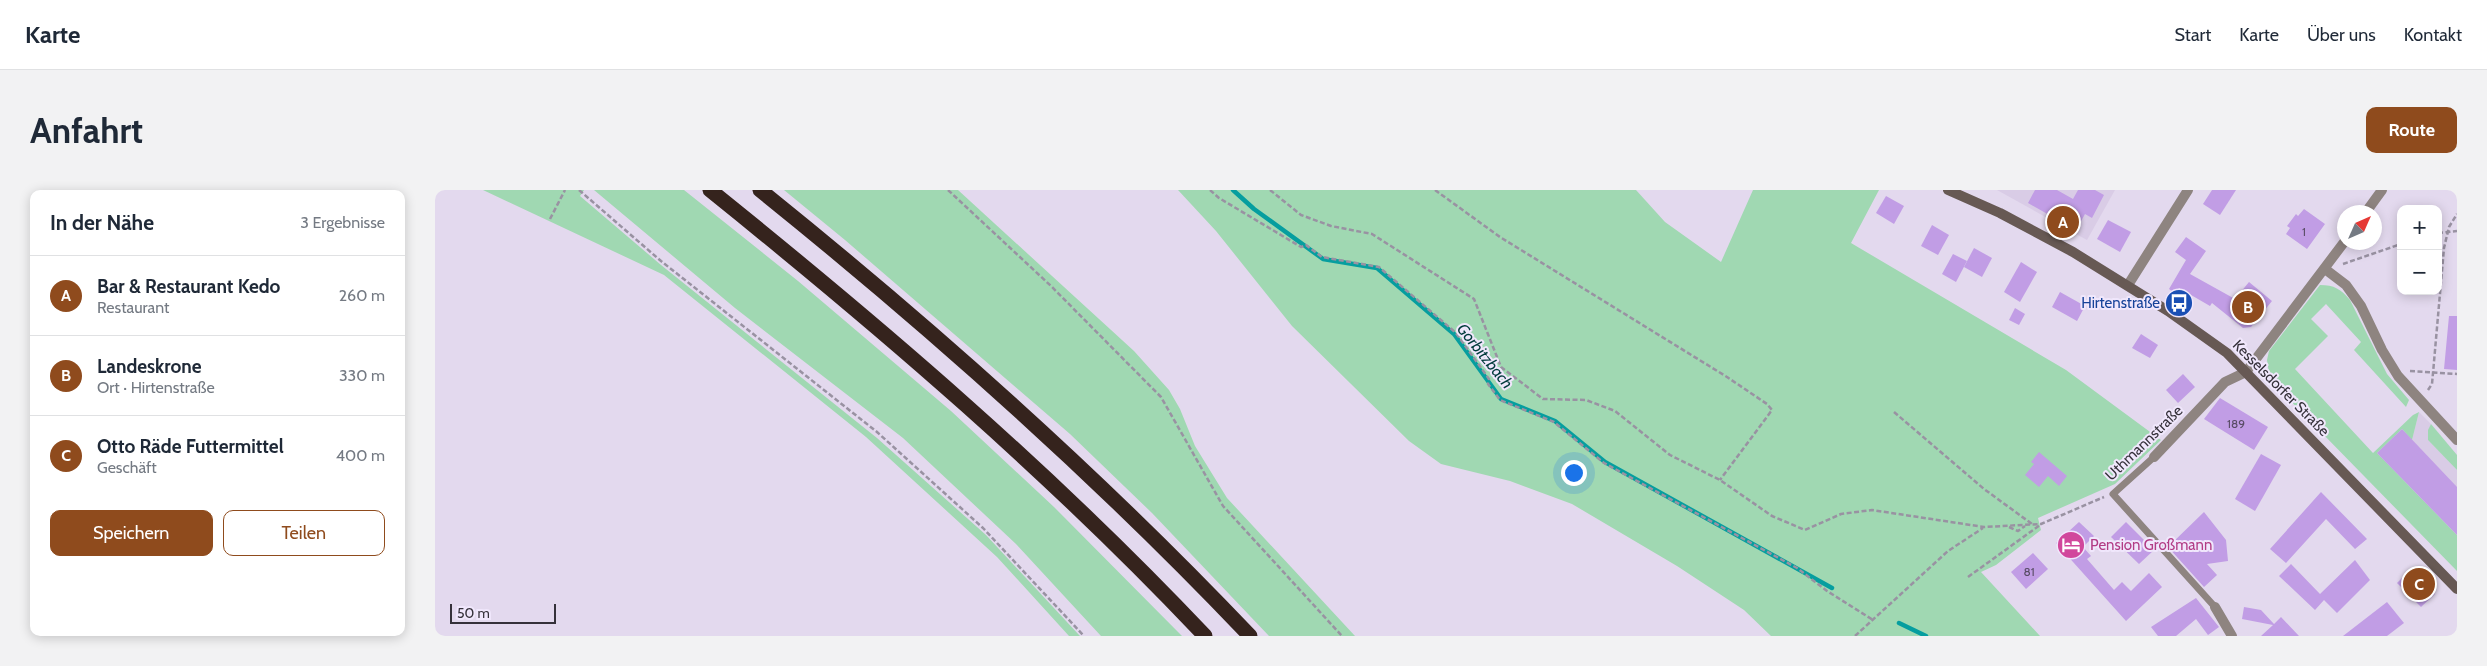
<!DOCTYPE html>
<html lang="de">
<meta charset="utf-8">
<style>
body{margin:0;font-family:Cabin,sans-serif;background:#f2f2f3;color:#1f2937}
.controls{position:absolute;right:15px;top:15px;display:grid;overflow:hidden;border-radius:10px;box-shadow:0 2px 12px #0003}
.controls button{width:45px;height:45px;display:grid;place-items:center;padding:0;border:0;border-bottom:1px solid #e0e1e3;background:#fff;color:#1f2937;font:25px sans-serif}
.compass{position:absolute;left:1902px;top:15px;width:45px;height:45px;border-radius:50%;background:#fff;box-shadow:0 2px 12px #0003;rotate:45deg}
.scale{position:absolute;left:15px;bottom:12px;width:106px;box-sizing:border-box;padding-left:5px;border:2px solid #35313a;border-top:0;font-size:14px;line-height:18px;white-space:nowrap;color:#35313a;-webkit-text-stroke:4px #f0e7fc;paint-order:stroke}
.you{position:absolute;left:1138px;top:282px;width:18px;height:18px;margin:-12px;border:4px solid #fff;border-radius:50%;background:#1a73e8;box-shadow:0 0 0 8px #1a73e833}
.badge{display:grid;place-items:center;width:32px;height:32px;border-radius:50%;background:#8f4b1d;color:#fff;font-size:16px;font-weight:700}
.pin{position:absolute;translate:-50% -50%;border:2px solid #fff;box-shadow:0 1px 5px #0006}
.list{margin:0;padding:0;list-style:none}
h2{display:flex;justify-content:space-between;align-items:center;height:65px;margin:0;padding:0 20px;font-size:21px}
h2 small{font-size:16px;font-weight:400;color:#747a83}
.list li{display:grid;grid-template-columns:32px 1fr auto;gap:15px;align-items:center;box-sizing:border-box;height:80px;padding:0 20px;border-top:1px solid #e0e1e3}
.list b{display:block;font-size:19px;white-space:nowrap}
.list p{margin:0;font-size:16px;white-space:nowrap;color:#747a83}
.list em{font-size:16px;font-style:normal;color:#747a83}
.actions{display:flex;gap:10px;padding:15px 20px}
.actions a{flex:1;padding:11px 0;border:1px solid #8f4b1d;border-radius:10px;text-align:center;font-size:18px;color:#8f4b1d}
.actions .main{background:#8f4b1d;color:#fff}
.map{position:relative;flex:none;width:2022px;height:446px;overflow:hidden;border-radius:10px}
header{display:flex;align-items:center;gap:30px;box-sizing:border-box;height:70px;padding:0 25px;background:#fff;border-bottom:1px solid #e0e1e3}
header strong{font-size:24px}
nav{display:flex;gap:28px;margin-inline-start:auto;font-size:18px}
.intro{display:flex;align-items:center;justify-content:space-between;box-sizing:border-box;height:120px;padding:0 30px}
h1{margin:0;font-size:35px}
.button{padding:12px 22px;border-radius:10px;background:#8f4b1d;color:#fff;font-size:18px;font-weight:700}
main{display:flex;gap:30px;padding:0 30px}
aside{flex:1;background:#fff;border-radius:10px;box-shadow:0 2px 12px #0003}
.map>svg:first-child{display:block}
.built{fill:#d9cce6}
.green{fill:#a0d8b2}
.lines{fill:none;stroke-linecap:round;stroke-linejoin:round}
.stream{stroke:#069e9f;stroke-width:4.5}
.building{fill:#c19de5}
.path{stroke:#9992a2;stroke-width:2.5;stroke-dasharray:5 2.5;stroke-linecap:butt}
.lane{stroke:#8e8480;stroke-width:7}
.street{stroke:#8e8480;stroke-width:10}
.secondary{stroke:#675954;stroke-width:10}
.highway{stroke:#35231d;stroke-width:15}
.labels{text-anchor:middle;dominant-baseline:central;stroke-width:4;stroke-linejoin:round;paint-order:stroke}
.number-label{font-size:12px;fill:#584c65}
.transit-label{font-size:15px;fill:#164399;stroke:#f0e7fc;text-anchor:end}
.street-label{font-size:15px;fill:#35313a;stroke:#f0e7fc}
.hotel-label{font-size:15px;fill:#b23c85;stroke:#f0e7fc;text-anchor:start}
.water-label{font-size:16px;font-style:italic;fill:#003b3b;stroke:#f0e7fc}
</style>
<header>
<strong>Karte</strong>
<nav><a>Start</a><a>Karte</a><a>Über uns</a><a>Kontakt</a></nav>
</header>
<div class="intro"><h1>Anfahrt</h1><a class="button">Route</a></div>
<main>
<aside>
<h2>In der Nähe<small>3 Ergebnisse</small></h2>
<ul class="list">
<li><span class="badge">A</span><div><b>Bar &amp; Restaurant Kedo</b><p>Restaurant</p></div><em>260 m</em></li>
<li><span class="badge">B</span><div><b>Landeskrone</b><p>Ort · Hirtenstraße</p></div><em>330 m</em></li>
<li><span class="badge">C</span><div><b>Otto Räde Futtermittel</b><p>Geschäft</p></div><em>400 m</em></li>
</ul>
<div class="actions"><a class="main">Speichern</a><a>Teilen</a></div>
</aside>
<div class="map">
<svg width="2022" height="446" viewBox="0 0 2022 446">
<rect width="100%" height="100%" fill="#e3d9ee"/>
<g class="built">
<path d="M1562,0H1680L1652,50Z"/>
<path d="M1984,222L1996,234L1993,250L2022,280V345L1942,263L1967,239L1977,250Z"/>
</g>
<g class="green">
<path d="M48,0H149L145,6L226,75L442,248L551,345L645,446H634L562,367L431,247L229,85Z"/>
<path d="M159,0H249L363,91L516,221L619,317L747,446H666L581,354L468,248L300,118Z"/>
<path d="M349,0H523L699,161L734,200L745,219L760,256L792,308L920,446H834L717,323L635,244L410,50Z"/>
<path d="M743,0H1201L1230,32L1286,72L1318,0H1444L1416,53L1631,180L1726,250L1680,294L1603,328L1606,340L1561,375L1546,382L1605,446H1336L1309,420L1242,376L1137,314L1075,291L1006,274L974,251L857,136L781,41Z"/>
<path d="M1885,95C1899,95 1906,99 1915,110L1952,184L1974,210L1971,217L1919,160L1926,152L1891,114L1876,129L1893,146L1860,179L1938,263L1978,225L1984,222L1977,250L1967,239L1942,263L2022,345V381L1835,190L1832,170L1834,161Z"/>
<path d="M1996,234L2022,265V280L1993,250V240Z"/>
</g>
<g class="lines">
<g class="stream">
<path d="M798,0L819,19L888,69L942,78L1019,144L1066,209L1120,231L1170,272L1397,398"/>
<path d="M1464,433L1491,446"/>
</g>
</g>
<g class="building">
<path d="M1600,0H1622L1638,9L1643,0H1660L1669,5L1657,28L1650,24L1645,33L1637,28L1631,38L1615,29L1616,26L1593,13Z"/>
<path d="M1777,0H1801L1785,25L1768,14Z"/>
<path d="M1451,6L1469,16L1459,34L1441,23Z"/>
<path d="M1869,19L1890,34L1872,59L1851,44L1855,38L1852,36L1861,24L1863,26Z"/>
<path d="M1673,30L1696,42L1685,62L1662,49Z"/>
<path d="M1497,35L1514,45L1503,65L1486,56Z"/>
<path d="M1751,47L1771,61L1755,84L1800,109L1814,92L1837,111L1816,137L1808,138L1777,113L1775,116L1744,98L1741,104L1734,99L1751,70L1740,62Z"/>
<path d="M1539,58L1557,68L1547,87L1529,77Z"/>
<path d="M1518,64L1532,71L1521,92L1507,84Z"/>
<path d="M1586,72L1602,82L1585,112L1569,102Z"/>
<path d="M1625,102L1650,116L1642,131L1617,117Z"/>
<path d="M1580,118L1590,124L1584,135L1574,130Z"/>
<path d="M2014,126H2022V180L2009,179Z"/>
<path d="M1706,144L1723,155L1715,168L1697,158Z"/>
<path d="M1748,184L1760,197L1743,213L1731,200Z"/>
<path d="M1785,208L1833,237L1819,260L1769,229Z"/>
<path d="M1967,239L2022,297V345L1942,263Z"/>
<path d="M1604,262L1632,286L1624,296L1613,286L1604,297L1590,285L1599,274L1596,272Z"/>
<path d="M1826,264L1846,275L1820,321L1800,309Z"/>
<path d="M1886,302L1932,349L1920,359L1891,329L1851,373L1835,359Z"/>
<path d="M1769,322L1791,350L1793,371L1772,374L1782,385L1769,397L1733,357Z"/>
<path d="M1644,332L1659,346L1648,357L1656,366L1652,369L1679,400L1687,392L1696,401L1714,383L1727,397L1691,431L1621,353Z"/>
<path d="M1691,332L1719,360L1704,374L1676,347Z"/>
<path d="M1598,363L1613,379L1591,399L1576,382Z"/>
<path d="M1920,370L1935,390L1902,423L1889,410L1880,420L1844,386L1856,374L1885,404Z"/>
<path d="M1976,379L2000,404L1986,417L1962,393Z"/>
<path d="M1761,408L1784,437L1773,445L1761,429L1741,446H1723L1716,437Z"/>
<path d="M1952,412L1969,433L1952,446H1908Z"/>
<path d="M1809,417L1826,420L1839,434L1846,427L1864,446H1826L1838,435L1807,429Z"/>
</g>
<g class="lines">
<g class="path">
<path d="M144,0L226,71L442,242L548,338L649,446"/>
<path d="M513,0L616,96L726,207L788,316L907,446"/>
<path d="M775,0L784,8L866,57L871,55L887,67L944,77L1021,143L1054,189L1053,194L1065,210L1119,232L1169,273L1362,378L1392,401L1438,430"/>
<path d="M835,0L866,25L896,36L937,44L1039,109L1066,177L1108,209L1151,210L1180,221L1235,265L1285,290L1337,326L1370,340L1406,324L1437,320L1549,337L1606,334L1669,307"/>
<path d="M1000,0L1065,47L1292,187L1332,214L1337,220L1285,290"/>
<path d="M115,29L130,0"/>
<path d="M2003,43L2022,41"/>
<path d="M1908,74L1966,54"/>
<path d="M1975,181L2022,184"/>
<path d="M1993,200L1997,194L1998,183L2009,58L2014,37L2022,24"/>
<path d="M1459,222L1549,299L1597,334"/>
<path d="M1574,337L1583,341L1590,336"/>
<path d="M1533,387L1605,335"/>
<path d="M1420,446L1513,361L1548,338"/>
</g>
<path class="lane" d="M1719,267L1678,304L1780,417"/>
<g class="street">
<path d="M1931,22L1947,0"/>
<path d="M1890,79L1911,95L1926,116L1947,160L1963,186L2022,250"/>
<path d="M1693,95L1753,0"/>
<path d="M1719,267L1790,192L1811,182L1910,51"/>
<path d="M1780,417L1797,446"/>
</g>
<path class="secondary" d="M1513,0L1565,23L1638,62L1733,121L1792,163L2022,399"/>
<g class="highway">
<path d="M275,0C449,140 617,284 770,446"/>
<path d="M325,0C498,139 662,285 815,446"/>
</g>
</g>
<defs>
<symbol id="bus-disc" viewBox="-11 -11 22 22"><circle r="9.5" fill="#1a4fb4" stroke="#f0e7fc"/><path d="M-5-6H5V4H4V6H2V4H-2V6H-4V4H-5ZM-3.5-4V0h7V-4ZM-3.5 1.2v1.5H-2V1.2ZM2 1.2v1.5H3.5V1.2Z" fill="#fff"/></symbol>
<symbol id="hotel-disc" viewBox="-11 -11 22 22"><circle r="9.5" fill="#d1479c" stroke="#f0e7fc"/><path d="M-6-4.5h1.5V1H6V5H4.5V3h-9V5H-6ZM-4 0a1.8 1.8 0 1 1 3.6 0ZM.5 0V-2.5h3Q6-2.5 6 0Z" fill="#fff"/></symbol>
</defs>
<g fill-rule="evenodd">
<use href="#bus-disc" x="1728" y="97" width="32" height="32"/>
<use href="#hotel-disc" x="1620" y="339" width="32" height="32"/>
</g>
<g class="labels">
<g class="number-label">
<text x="1869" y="41">1</text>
<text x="1801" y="233">189</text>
<text x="1594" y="381">81</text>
</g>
<g class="transit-label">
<text x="1725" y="113">Hirtenstraße</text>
</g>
<g class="street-label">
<text transform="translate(1846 198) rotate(45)">Kesselsdorfer Straße</text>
<text transform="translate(1709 253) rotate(-44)">Uthmannstraße</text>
</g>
<g class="hotel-label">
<text x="1655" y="355">Pension Großmann</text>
</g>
<g class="water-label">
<text transform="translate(1050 166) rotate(51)">Gorbitzbach</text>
</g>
</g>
</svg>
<div class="controls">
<button>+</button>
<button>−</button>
</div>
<svg class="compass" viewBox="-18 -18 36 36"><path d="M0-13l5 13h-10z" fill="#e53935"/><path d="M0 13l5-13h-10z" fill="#747a83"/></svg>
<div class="scale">50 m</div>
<div class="you"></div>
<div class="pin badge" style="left:1628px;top:32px">A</div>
<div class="pin badge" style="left:1813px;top:117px">B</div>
<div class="pin badge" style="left:1984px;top:394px">C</div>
</div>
</main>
